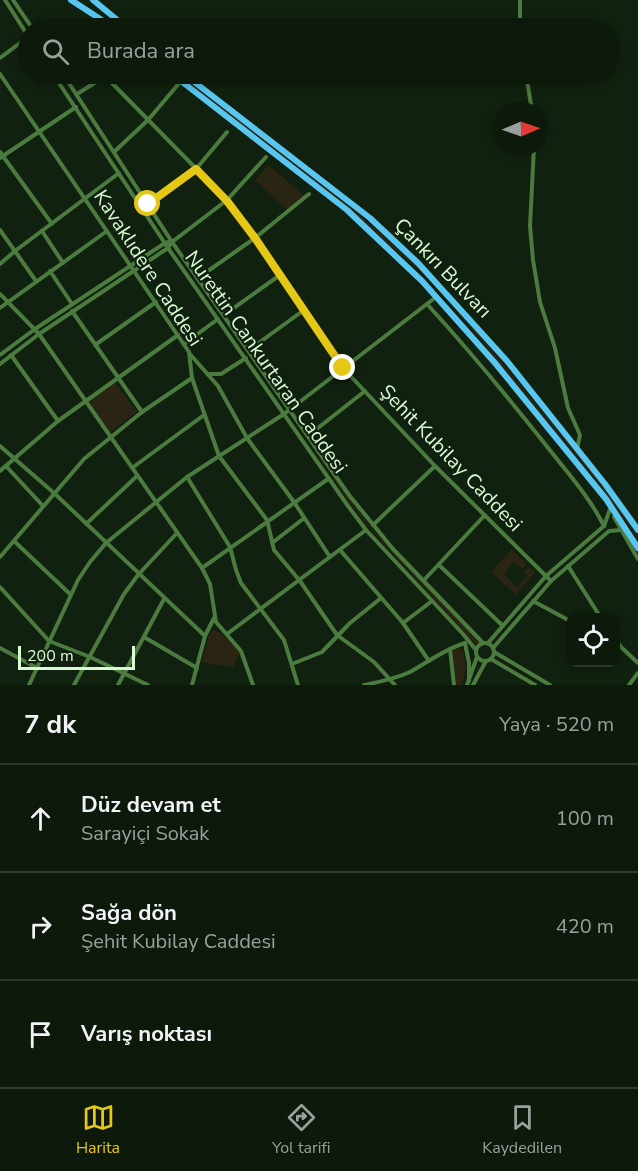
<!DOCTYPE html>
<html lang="tr">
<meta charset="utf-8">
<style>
body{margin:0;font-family:"Nunito Sans",sans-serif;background:#162214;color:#f1f3f6}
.controls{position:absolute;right:18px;bottom:18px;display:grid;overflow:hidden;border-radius:12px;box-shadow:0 3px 9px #0003}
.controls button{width:54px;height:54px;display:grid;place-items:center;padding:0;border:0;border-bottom:2px solid #2d382c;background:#0d190b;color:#f1f3f6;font:30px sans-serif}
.compass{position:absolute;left:494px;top:102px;width:54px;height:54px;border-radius:50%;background:#0d190b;box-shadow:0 3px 9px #0003;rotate:88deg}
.scale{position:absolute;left:18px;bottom:15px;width:117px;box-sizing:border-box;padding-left:6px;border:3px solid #d8fbd3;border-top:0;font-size:16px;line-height:21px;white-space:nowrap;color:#d8fbd3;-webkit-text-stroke:4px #11210f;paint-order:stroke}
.stop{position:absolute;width:18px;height:18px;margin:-14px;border:4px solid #e5c715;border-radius:50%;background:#fff}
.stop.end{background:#e5c715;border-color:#fff;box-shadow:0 2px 6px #0008}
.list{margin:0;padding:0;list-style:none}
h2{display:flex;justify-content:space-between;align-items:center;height:78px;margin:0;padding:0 24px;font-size:26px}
h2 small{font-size:20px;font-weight:400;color:#9aa09d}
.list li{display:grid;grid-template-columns:39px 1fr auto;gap:18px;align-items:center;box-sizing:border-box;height:108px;padding:0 24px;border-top:2px solid #2d382c}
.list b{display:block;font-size:22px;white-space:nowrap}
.list p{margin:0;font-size:20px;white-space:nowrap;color:#9aa09d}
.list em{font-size:20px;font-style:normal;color:#9aa09d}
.icon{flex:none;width:33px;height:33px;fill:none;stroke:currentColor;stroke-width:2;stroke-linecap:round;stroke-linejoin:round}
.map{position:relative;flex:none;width:638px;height:685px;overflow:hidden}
.search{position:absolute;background:#0d190b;box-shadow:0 3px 9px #0003;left:18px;right:18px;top:18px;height:66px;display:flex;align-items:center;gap:15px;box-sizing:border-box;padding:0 21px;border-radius:33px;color:#9aa09d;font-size:22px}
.sheet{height:402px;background:#0d190b}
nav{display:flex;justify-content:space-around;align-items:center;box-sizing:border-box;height:84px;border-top:2px solid #2d382c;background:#0d190b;font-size:16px;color:#9aa09d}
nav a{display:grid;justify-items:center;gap:3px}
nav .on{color:#e5c715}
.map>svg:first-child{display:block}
.green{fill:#2a2413}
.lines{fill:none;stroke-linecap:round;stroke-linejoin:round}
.minor{stroke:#4b7b3f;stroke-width:4}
.highway{stroke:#59c6f0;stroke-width:6}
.route{stroke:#e5c715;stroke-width:8}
.labels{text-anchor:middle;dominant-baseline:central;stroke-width:4.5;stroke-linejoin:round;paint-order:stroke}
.street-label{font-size:20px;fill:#d8fbd3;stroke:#11210f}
</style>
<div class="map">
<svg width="638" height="685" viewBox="0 0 638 685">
<rect width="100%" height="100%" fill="#11210f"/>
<g class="green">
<path d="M177,74H180C268,141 357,207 436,285L323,187Z"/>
<path d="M269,165L304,196L287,210L255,180Z"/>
<path d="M450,303L482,338L595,476L635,531L638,539L595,479Z"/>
<path d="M115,382L137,412L109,433L89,401Z"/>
<path d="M292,418L371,528L479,642L476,645L366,524L340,489Z"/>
<path d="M512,549L527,564L523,569L514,562L504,574L517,587L528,575L524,572L529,567L535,572L516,595L491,572Z"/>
<path d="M212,630L221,633L238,649L240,653L233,667L202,662L209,635Z"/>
<path d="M460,648L463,650L466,665L462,685H456L453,653V651Z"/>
</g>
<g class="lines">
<g class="minor">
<path d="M5,0L28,36"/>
<path d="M13,0L32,28"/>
<path d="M520,28V0"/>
<path d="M0,58L28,37"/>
<path d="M0,74L189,352L192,378L219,456L267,520L274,550L300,581L337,635L374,662L395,685"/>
<path d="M53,74L168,248L348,506L366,530L463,634L476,650"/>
<path d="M63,74L172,242L349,495L393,549L483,643"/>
<path d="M526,74L532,111"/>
<path d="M105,76L227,200L255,238L343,368L435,466L551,581"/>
<path d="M77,94L109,74"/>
<path d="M534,147L530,226L533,260L540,302L555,348L568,408L580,435L577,449"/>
<path d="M0,152L52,224"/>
<path d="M114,152L148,120L181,81"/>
<path d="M0,158L76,107"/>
<path d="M148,204L196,169L227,132"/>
<path d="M0,230L36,281"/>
<path d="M42,231L63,263"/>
<path d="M0,264L15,251L119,173"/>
<path d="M50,271L72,304"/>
<path d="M198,278L255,238L309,194"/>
<path d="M0,294L39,334L202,568L210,584L216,622L241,651L253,685"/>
<path d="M427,304C468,349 507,396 545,444C566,471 589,496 604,526"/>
<path d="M0,308L107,231"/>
<path d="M72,311L142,412"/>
<path d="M224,315L280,275"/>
<path d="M184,344L218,319"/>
<path d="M95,345L156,302"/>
<path d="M249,350L304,310"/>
<path d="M189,353L218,386L247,438L294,502L330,557"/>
<path d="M0,355L35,329L165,243L172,241"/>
<path d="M11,355L58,421"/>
<path d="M0,364L39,334L168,248L172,242L227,200L266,157"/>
<path d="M208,374H221L246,358"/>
<path d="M309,435L365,391"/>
<path d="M0,446L54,493L205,636"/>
<path d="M6,466L43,506"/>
<path d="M132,468L204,415"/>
<path d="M0,471L58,421L178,335"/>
<path d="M187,477L230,547L236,570L241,583L284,640L298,685"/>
<path d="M614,517L638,559"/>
<path d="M86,524L137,476"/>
<path d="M373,525L435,466"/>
<path d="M14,541L71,595"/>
<path d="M272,543L303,519"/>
<path d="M340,550L403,623L429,661"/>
<path d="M0,557L84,459L142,412L192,378"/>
<path d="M439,565L503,626"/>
<path d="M568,566L601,618"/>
<path d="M202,568L328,479"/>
<path d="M424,580L485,515"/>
<path d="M0,587L49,641L90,657L148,685"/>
<path d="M533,601L570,621"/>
<path d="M403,623L432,601"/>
<path d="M227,634L366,530"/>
<path d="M144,637L197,668"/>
<path d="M616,639L621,647L638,663"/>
<path d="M465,643L469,663V681"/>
<path d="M488,643L546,576L604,526L610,509"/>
<circle cx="485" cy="652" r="9"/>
<path d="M0,648L37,668"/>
<path d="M493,648L551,581L609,531L621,530"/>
<path d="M450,649L454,685"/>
<path d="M494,652L550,685"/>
<path d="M491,659L535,685"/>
<path d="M292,664L322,652L350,623L381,598"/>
<path d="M29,685L78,580L90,562L106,543L187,477L284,414L436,297"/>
<path d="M74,685L124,594L138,575L177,533"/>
<path d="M118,685L164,599"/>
<path d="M192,685L205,636L214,618"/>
<path d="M364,685C379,682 395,679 410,672C428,662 445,649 465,643"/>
<path d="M467,685L477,657"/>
<path d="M473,685L486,661"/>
<path d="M629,685L638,673"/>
</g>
<g class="highway">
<path d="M71,0L114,28"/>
<path d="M93,0L127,28"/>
<path d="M172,74L347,210L422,281L495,363L606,499L638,548"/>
<path d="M184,74L370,218L418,263L507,361L605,484L638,530"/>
</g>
</g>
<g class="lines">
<path class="route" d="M148,204L196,169L227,201L255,238L343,368"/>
</g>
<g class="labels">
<g class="street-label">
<text transform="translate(148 268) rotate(57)">Kavaklıdere Caddesi</text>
<text transform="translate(443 268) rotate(46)">Çankırı Bulvarı</text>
<text transform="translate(266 362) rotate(55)">Nurettin Cankurtaran Caddesi</text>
<text transform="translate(451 458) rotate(46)">Şehit Kubilay Caddesi</text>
</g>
</g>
</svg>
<div class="controls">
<button><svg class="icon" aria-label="locate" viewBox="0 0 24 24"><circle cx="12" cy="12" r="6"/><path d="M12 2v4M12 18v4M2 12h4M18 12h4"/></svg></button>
</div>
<svg class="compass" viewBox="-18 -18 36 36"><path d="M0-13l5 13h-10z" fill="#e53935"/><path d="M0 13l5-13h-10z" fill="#9aa09d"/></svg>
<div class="scale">200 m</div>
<div class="stop" style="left:148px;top:204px"></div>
<div class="stop end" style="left:343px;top:368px"></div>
<div class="search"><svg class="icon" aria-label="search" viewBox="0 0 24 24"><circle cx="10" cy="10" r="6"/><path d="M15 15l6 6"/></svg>Burada ara</div>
</div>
<section class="sheet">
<h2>7 dk<small>Yaya · 520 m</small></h2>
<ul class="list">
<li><svg class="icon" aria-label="ahead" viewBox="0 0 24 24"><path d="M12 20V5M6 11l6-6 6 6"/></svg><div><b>Düz devam et</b><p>Sarayiçi Sokak</p></div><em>100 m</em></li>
<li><svg class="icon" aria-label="right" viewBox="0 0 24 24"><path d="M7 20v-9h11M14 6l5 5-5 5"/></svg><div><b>Sağa dön</b><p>Şehit Kubilay Caddesi</p></div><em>420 m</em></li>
<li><svg class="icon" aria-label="arrive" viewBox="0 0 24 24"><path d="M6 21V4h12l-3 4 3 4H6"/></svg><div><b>Varış noktası</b></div></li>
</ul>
</section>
<nav>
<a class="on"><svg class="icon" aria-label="map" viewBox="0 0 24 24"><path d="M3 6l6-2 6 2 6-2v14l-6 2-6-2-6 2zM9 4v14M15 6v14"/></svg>Harita</a>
<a><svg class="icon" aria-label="directions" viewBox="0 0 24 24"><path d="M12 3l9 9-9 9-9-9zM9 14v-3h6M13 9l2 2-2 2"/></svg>Yol tarifi</a>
<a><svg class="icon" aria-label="saved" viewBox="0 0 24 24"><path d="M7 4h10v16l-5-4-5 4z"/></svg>Kaydedilen</a>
</nav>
